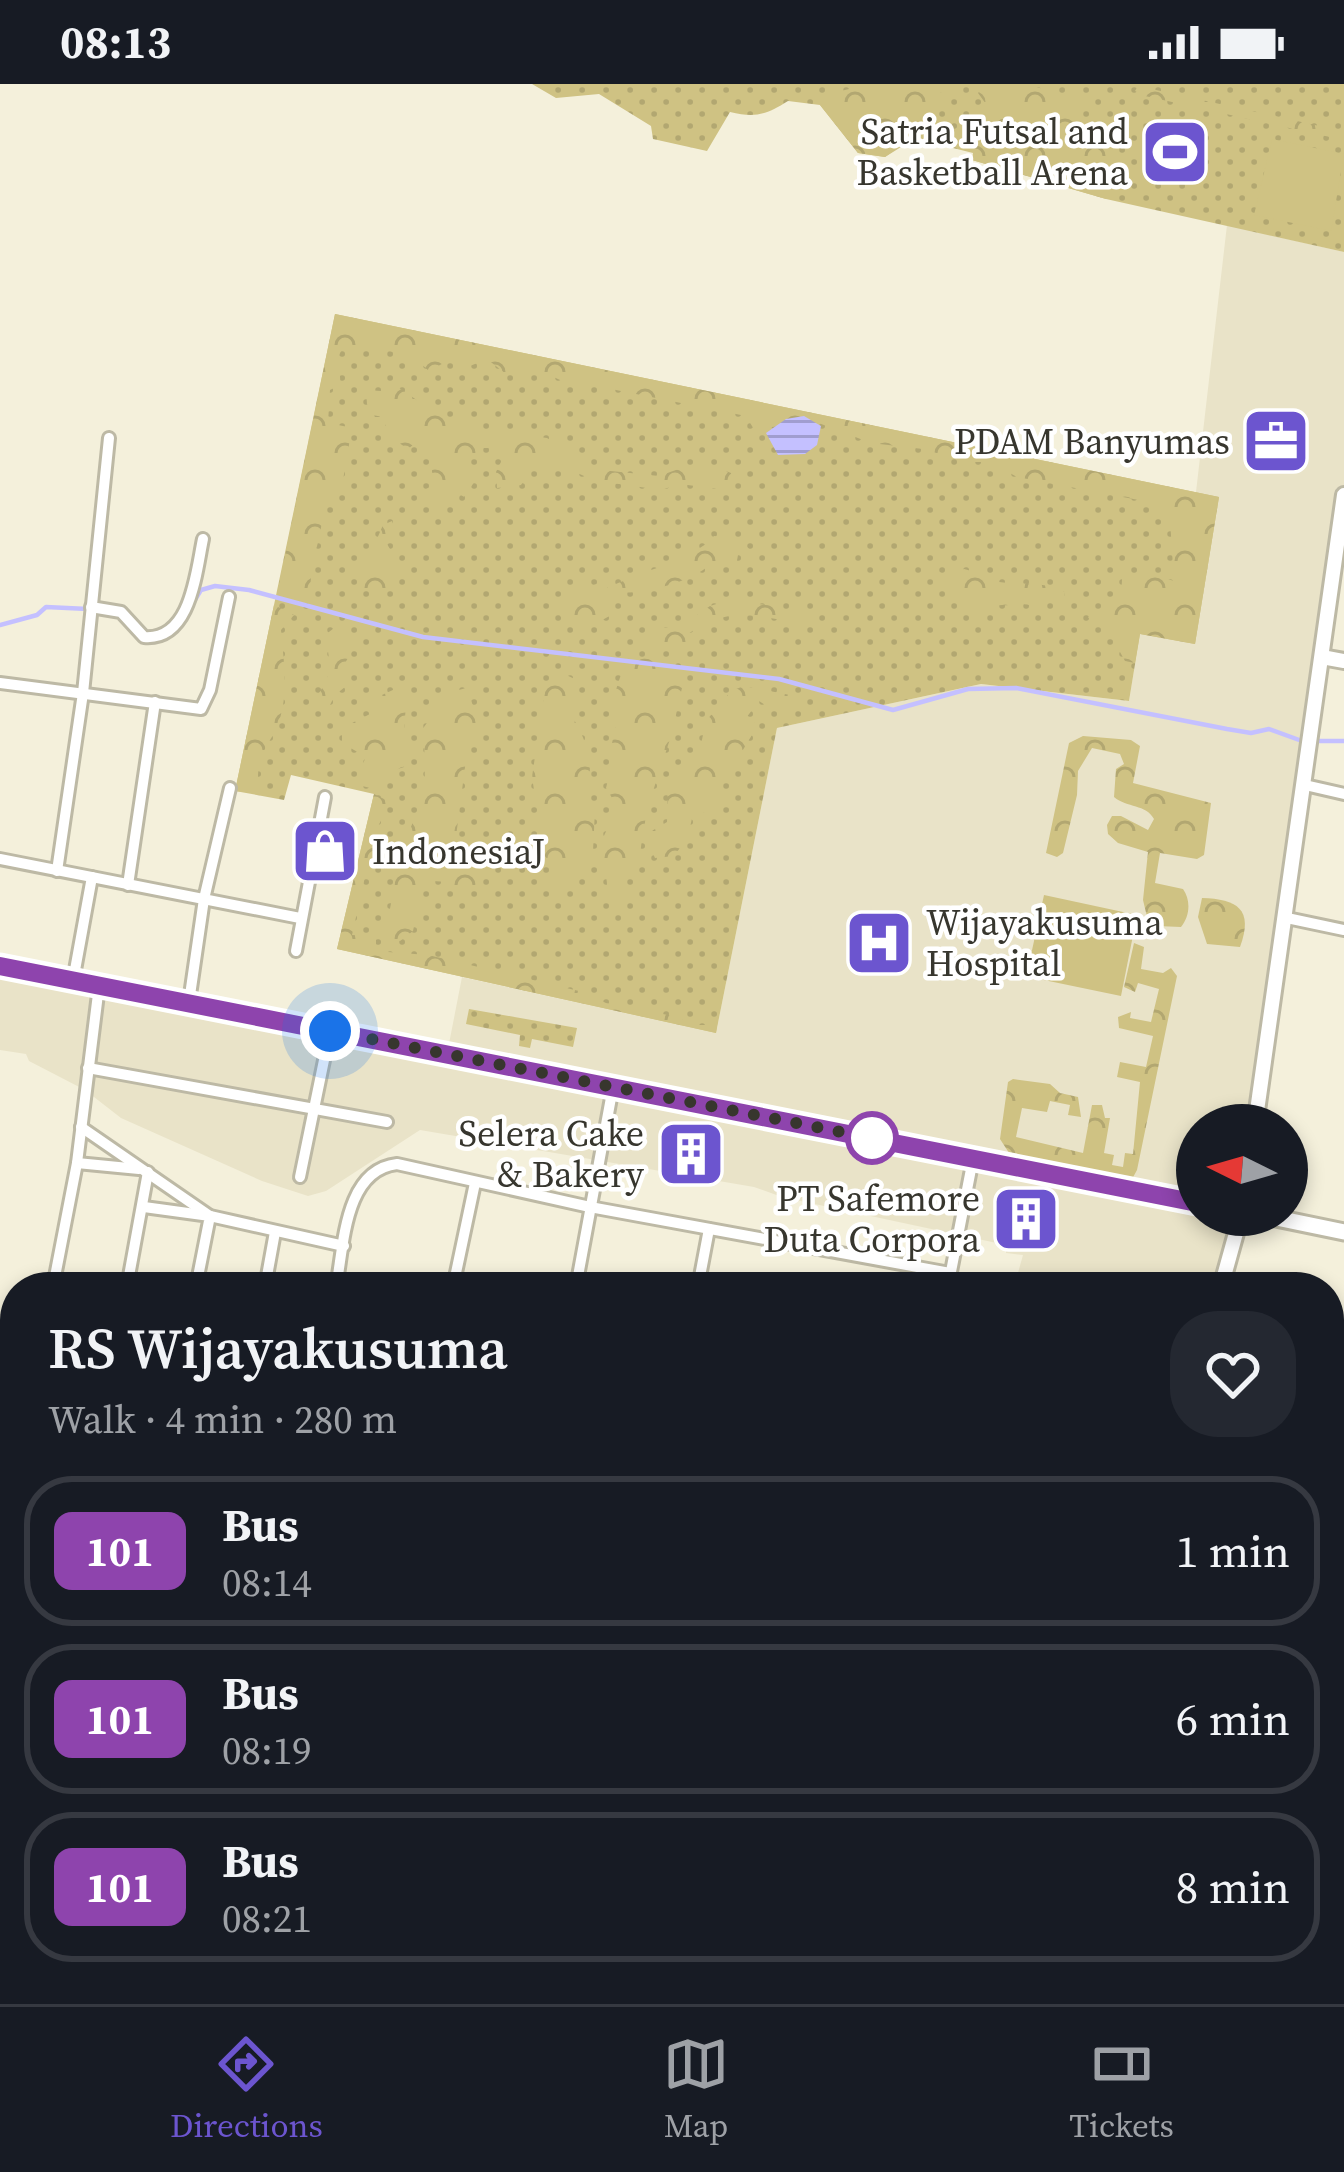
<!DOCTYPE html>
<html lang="en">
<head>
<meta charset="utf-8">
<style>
  :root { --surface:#171b24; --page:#242831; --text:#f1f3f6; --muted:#9ea1a6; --line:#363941; --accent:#6c55cf }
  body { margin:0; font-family:"Source Serif 4",serif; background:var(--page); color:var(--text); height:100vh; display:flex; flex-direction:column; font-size:45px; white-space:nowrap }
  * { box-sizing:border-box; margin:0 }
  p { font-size:39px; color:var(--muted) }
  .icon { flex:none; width:66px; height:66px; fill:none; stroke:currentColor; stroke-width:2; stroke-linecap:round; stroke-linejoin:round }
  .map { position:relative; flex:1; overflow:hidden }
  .drawer { position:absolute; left:0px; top:1188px; width:1344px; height:732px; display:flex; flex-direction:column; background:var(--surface); border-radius:48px 48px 0 0; box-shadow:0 6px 18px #0003 }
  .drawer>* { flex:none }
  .badge { padding:0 24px; border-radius:18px; font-size:42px; line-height:78px }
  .needle { width:78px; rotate:275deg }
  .buttons { position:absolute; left:1176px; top:1020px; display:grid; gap:24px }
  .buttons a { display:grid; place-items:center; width:132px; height:132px; border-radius:50%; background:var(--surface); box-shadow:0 6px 18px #0003; font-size:60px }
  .you { position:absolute; width:60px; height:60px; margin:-30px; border:9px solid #fff; border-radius:50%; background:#1a73e8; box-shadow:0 0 0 18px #1a73e833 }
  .map>.badge { position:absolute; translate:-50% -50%; box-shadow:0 0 0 6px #fff }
  .round { display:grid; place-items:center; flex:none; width:126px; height:126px; border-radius:48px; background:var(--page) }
  .head { display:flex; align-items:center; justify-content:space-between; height:204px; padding:0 48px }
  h1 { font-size:57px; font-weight:600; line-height:90px }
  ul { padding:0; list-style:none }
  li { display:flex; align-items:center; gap:36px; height:150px; margin:0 24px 18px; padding:0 24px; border:6px solid var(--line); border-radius:48px }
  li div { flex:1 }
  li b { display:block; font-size:45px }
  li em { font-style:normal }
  li .badge { min-width:132px; font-weight:700; text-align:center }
  .status { display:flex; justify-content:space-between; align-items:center; height:84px; padding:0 60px; background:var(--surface); direction:ltr }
  .status svg { height:33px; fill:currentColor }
  .dock { display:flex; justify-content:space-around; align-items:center; height:168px; border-top:3px solid var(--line); background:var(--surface); font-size:33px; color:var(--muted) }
  .dock a { display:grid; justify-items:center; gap:6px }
  .dock .on { color:var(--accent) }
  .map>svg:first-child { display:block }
</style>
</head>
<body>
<div class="status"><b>08:13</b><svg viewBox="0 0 49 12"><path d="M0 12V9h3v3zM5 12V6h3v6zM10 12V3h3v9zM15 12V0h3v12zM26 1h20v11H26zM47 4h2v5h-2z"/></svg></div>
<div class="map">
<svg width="1344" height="1920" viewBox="0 0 1344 1920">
  <defs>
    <pattern id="green-dots" width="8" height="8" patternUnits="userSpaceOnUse" patternTransform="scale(3)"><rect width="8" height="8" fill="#cfc283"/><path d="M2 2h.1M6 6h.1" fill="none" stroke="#b2a771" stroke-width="1.8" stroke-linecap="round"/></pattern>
    <pattern id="forest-crowns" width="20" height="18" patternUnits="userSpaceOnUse" patternTransform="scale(3)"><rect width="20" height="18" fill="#cfc283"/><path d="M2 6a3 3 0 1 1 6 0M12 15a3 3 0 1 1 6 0" fill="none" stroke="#b2a771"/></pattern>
    <pattern id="water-rules" width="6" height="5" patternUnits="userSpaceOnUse" patternTransform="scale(3)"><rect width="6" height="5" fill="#c4c0ff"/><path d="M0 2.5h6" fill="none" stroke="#a09dcf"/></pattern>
  </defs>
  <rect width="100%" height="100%" fill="#f4f0db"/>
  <!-- built -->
  <g fill="#e9e3c8">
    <polygon points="1227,141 1344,168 1344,401 1254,1041 1197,1041 1197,1131 1241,1131 1221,1203 1014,1203 1023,1171 1006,1169 1006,1161 782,1113 754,1103 420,1046 326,1107 308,1112 262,1097 121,1034 85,1006 29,977 26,970 0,966 0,882 447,970 462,893 716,949 777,644 981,600 1129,617 1140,550 1195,559 1196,408"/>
    <polygon points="665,1905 1068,1905 1065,1920 715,1920"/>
  </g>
  <!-- green -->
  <g fill="url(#green-dots)">
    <path d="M 532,0 L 1344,0 L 1344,168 L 1106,115 L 972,76 L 973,69 L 925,57 L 913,61 L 899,56 L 899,63 L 885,73 L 858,69 L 820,21 L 788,17 C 766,31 755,34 730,28 L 707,67 L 653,55 L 651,42 L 599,10 L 556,14 Z"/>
    <polygon points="335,230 1219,413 1195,560 1140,550 1129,617 981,600 777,644 716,949 337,865 374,710 291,691 284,716 235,707"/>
    <polygon points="469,925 577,944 573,963 532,955 530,964 519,962 520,951 466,940"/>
  </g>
  <!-- forest -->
  <g fill="url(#forest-crowns)">
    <polygon points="870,0 951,0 952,11 937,8 924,57 913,61 917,47 903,42 898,56 901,63 885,73 858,69 820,21 824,11"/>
    <polygon points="985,0 1025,0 1081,15 1081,29 1075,34 1077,48 1118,62 1106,115 972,76 986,20 978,9"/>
    <polygon points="1138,2 1333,45 1339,47 1339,55 1145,12 1135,7"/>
    <path d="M 335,230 L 1219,413 L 1195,560 L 1140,550 L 1135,579 L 1125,577 L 1110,550 L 1117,541 L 1093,540 L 1088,533 C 1108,524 1122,519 1122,495 L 1146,488 L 1174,497 L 1170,436 L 1157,434 L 1144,417 L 1017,393 L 990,378 L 967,378 L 923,365 L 871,359 L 816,338 L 772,343 L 766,349 L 755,347 L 746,332 L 581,299 L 573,302 L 532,283 L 527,289 L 506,290 L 487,275 L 470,282 L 449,276 L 429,287 C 405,262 377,268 347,261 C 331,274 342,284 340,301 L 330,306 L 328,339 L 348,343 L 350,355 L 342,402 L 321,415 C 324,438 320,452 314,473 C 309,491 314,500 304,520 L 276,515 Z"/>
    <path d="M 389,297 L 437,330 L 488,346 L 547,354 L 601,386 L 659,392 L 690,381 L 713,382 L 731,389 L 733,399 L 718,405 L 680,400 L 661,406 L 612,399 L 603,402 C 578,388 560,378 530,386 L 521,401 L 497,404 L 496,388 L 505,370 L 493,364 L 479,364 L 464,385 L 473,388 L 475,397 L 464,413 L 458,409 L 445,424 L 428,417 L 426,405 L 437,400 L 432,388 L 433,361 L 419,356 L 408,365 L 383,348 L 388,333 L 375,333 L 367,320 L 366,306 L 381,307 Z"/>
    <polygon points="392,437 396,448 387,460 393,470 389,481 398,487 399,498 390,506 361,506 362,471 373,464 383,441"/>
    <path d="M 714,452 L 740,456 L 750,466 L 738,471 L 736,482 L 713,478 C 696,496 645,511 622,508 L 612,517 L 613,530 C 591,543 582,547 560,532 C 567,512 578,504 598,500 L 605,505 C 631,492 702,471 714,452 Z"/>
    <path d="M 964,485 C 975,487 983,495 993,497 C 1017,502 1042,496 1065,508 L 1064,519 L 1049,519 L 1041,512 L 1033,522 C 1018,517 1004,525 990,519 L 984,529 L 961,526 L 947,500 L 933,493 L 937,488 L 951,491 Z"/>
    <path d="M 729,516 L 774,522 L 826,539 L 823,545 C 767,536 735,515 685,552 L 694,565 L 642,562 L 643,555 L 652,554 L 663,544 L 683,541 L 710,522 Z"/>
    <path d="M 274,521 L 294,531 L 281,546 C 283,571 288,601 282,626 C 275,663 253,662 259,709 L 235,707 Z"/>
    <path d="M 338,541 L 348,546 L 357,559 L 345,579 L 345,603 L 335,611 L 327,627 L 315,624 L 313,617 C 333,593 331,581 325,551 Z"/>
    <path d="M 630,572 L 667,578 L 684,597 C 678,616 676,636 670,655 C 657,697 641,734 640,779 L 622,792 L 622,814 L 607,812 C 609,785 601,790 598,771 C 597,762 614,734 617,722 L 606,704 C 612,684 608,664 616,646 C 608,622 618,594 630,572 Z"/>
    <path d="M 562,589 L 579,597 L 571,631 C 585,652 596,681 586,705 L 595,725 L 593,767 L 587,770 L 590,788 L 569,791 L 566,803 L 548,800 L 550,778 L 538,764 L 539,738 L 532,693 L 546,598 Z"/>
    <polygon points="744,602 795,612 799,622 793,630 773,626 759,617 746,634 758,641 735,679 722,686 721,721 692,734 688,753 674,772 655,774 649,761 650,748 667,738 668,699 697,679 706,637 731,607"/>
    <polygon points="466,604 480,639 468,660 454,768 477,783 477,800 462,806 447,798 433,797 421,808 413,847 400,857 385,851 400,772 425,706 424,643 448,609"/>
    <path d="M 395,605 L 408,616 C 401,640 408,658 404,683 L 388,688 L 383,707 L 362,702 L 355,696 L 366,673 L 342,659 L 342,644 L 370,630 L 371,616 Z"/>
    <path d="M 1083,652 L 1131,656 L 1140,662 L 1133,699 L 1211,719 L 1204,771 L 1197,775 L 1160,769 L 1155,799 L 1183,805 C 1191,816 1190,832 1181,843 L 1157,842 L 1148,837 L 1143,816 L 1148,768 L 1118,759 L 1108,750 L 1107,741 L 1112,732 L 1121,732 L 1148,746 L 1154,735 C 1146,720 1127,724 1114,713 L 1116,685 L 1124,680 L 1120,670 L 1092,664 L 1078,687 L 1077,711 L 1063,769 L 1057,773 L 1046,769 L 1069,659 Z"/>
    <path d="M 374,710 L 388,717 C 385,735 374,744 371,762 L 379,765 L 376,784 L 367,784 L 352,851 L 376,852 L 376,862 L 388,868 L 428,871 L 583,908 L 606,919 L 673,932 L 695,941 L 711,941 L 718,935 L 716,949 L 337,865 Z"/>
    <path d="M 1202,814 C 1237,815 1254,825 1240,863 L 1207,860 L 1198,833 Z"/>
    <polygon points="1134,859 1144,863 1141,885 1163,889 1171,884 1177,892 1137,1086 1131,1097 1126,1098 1020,1078 1011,1072 1000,1055 1008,998 1013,995 1050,1000 1060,1009 1078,1013 1081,1033 1068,1031 1070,1021 1050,1017 1047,1028 1022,1024 1016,1053 1083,1069 1092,1021 1102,1021 1105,1034 1110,1034 1104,1069 1114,1071 1112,1081 1123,1083 1125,1069 1133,1070 1140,998 1117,993 1120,978 1146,983 1153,952 1119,944 1118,933 1131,928 1130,934 1151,938 1159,905 1138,899 1135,908 1124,903"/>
  </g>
  <!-- pitch -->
  <g fill="#cfc283">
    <polygon points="1272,55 1344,70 1331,147 1254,131"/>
    <polygon points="1044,811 1137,831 1121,912 1039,895 1029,880"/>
  </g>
  <!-- water -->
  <polygon fill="url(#water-rules)" points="804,332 821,342 817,361 805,370 778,371 766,349 786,335"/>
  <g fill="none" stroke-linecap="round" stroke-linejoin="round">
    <!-- stream -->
    <g stroke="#c4c0ff" stroke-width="4.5">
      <polyline points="193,519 201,506 215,502 249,506 423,553 779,595 893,626 968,605 1016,604 1227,645 1251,649 1269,645 1302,657 1344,657"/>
      <polyline points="0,541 37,531 46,523 88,525"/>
    </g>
    <defs>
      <g id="minor">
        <path d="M 91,523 L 121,528 L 144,553 C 191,557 196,488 203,455"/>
        <polyline points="0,599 201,625 210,606 229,513"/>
        <polyline points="1305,701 1344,710"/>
        <polyline points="0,775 300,834"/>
        <polyline points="57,787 83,609 109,354"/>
        <polyline points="128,801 155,618"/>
        <polyline points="1287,834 1344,846"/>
        <polyline points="296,867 325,713"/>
        <polyline points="73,897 92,793"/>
        <polyline points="189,918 204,815 230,704"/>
        <polyline points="88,984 387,1038"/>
        <polyline points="81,1043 210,1132 344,1162"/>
        <polyline points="77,1079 139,1085"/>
        <polyline points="300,1093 330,947"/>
        <polyline points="144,1123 210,1132 196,1203"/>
        <polyline points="53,1203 77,1079 99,902"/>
        <polyline points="127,1203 148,1088"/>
        <polyline points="265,1203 275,1148"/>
        <path d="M 336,1203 C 344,1162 344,1086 397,1080 L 590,1123 L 950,1189"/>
        <polyline points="453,1203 475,1099"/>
        <polyline points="576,1203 613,1003"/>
        <polyline points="698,1203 709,1145"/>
        <polyline points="948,1203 973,1075"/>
        <polyline points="1329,1287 1344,1290"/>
        <polyline points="0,1464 15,1411"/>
        <polyline points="0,1474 15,1477"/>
        <polyline points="0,1631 15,1620"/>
        <polyline points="0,1637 15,1641"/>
        <polyline points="1329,1681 1344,1631"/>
        <polyline points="0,1726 15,1731"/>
        <polyline points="0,1810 15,1815"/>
        <polyline points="1329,1856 1344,1860"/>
        <polyline points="0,1863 15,1868"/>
        <polyline points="139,1905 191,1920"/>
        <polyline points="13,1920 18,1905"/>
        <polyline points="125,1920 129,1905"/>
        <polyline points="244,1920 249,1905"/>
        <polyline points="365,1920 370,1905"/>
        <polyline points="538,1920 543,1905"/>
        <polyline points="1253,1920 1258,1905"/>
      </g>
      <g id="tertiary">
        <polyline points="1322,573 1344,577"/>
        <polyline points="1255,1041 1344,411"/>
        <polyline points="1221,1203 1241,1131"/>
        <polyline points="1329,1417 1344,1421"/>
        <polyline points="1064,1920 1067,1905"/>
      </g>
      <g id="secondary">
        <polyline points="0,882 1197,1119"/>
        <polyline points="1262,1131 1344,1148"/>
      </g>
    </defs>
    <!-- minor casing -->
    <use href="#minor" stroke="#bdb9a5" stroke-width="16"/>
    <!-- tertiary casing -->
    <use href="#tertiary" stroke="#bdb9a5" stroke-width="20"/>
    <!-- secondary casing -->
    <use href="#secondary" stroke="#bdb9a5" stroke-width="21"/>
    <!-- minor -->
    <use href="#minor" stroke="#fff" stroke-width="10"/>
    <!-- tertiary -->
    <use href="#tertiary" stroke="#fff" stroke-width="14"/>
    <!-- secondary -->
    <use href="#secondary" stroke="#fff" stroke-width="15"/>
  </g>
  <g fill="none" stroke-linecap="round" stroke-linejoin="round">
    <defs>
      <polyline id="line" points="0,882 1197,1119"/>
    </defs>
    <!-- line casing -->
    <use href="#line" stroke="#fff" stroke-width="27"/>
    <!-- line -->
    <use href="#line" stroke="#8e44ad" stroke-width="18"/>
    <!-- walk -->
    <polyline stroke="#37362e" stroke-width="12" stroke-dasharray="0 21.6" points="330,947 872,1054"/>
  </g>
  <!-- icons -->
  <defs>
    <symbol id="stadium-square" viewBox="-11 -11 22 22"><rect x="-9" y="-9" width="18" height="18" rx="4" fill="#6c55cf" stroke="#fff"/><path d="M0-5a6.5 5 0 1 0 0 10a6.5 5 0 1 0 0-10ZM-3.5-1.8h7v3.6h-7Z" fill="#fff"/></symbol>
    <symbol id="office-square" viewBox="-11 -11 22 22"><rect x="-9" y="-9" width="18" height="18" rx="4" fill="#6c55cf" stroke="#fff"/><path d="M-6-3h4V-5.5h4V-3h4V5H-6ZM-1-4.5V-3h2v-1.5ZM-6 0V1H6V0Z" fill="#fff"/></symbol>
    <symbol id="shop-square" viewBox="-11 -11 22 22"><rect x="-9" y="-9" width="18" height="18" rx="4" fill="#6c55cf" stroke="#fff"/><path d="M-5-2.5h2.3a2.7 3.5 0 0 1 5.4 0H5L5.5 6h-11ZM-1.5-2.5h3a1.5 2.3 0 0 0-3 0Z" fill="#fff"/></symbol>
    <symbol id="hospital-square" viewBox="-11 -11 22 22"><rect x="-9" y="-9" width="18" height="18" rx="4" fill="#6c55cf" stroke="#fff"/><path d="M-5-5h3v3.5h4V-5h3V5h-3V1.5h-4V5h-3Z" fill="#fff"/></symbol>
    <symbol id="building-square" viewBox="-11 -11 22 22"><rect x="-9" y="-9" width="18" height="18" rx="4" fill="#6c55cf" stroke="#fff"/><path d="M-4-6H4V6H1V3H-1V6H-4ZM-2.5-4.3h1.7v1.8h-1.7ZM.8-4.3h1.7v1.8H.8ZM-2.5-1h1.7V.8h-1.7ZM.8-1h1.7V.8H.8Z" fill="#fff"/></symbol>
  </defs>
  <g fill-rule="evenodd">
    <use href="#stadium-square" x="1137" y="30" width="76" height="76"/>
    <use href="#office-square" x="1238" y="319" width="76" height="76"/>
    <use href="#shop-square" x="287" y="729" width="76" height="76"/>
    <use href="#hospital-square" x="841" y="821" width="76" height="76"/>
    <use href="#building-square" x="653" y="1032" width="76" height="76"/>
    <use href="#building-square" x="988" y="1097" width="76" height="76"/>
  </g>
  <!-- markers -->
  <circle fill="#fff" stroke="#8e44ad" stroke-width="6" cx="872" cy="1054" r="24"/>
  <g text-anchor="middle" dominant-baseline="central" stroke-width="9" stroke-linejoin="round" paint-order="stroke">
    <!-- poi labels -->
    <g font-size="36" fill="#37362e" stroke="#fff" text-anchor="end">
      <text x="1128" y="47">Satria Futsal and<tspan x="1128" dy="41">Basketball Arena</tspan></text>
      <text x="1230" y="357">PDAM Banyumas</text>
      <text x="372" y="767" text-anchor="start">IndonesiaJ</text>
      <text x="926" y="838" text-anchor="start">Wijayakusuma<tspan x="926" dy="41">Hospital</tspan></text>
      <text x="644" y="1049">Selera Cake<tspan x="644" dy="41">&amp; Bakery</tspan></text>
      <text x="980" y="1114">PT Safemore<tspan x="980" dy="41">Duta Corpora</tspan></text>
    </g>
  </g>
</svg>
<div class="buttons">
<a><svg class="needle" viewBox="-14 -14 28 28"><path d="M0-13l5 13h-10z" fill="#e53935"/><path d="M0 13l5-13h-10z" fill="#9ea1a6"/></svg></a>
</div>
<div class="you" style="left:330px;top:947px"></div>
<section class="drawer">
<div class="head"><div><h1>RS Wijayakusuma</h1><p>Walk · 4 min · 280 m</p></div><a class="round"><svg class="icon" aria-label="heart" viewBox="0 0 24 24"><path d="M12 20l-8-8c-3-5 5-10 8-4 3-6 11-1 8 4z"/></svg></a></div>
<ul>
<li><span class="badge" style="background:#8e44ad;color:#fff">101</span><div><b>Bus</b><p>08:14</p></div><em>1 min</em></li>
<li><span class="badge" style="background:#8e44ad;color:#fff">101</span><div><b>Bus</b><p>08:19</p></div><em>6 min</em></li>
<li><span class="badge" style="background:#8e44ad;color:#fff">101</span><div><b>Bus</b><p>08:21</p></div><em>8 min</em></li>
</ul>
</section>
</div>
<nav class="dock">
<a class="on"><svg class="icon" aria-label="directions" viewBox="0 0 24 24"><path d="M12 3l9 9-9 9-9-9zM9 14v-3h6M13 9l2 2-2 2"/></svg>Directions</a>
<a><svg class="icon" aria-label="map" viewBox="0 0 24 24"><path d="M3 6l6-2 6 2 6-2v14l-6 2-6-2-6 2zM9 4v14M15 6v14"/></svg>Map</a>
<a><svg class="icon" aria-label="tickets" viewBox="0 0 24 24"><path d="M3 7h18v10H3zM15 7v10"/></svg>Tickets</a>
</nav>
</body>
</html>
